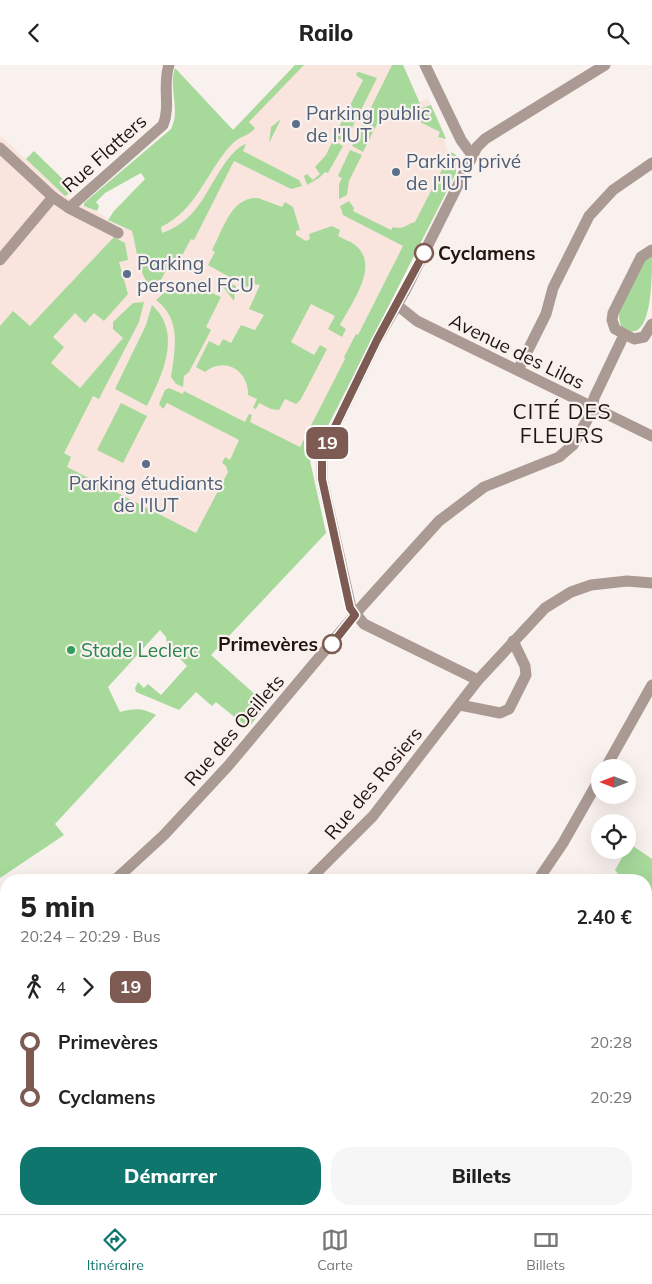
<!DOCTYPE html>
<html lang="fr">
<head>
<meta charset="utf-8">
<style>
  :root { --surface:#fff; --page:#f6f6f6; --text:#222; --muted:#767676; --line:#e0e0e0; --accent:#0f766e }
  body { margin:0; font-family:Mulish,sans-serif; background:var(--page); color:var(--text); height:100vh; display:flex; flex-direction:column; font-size:19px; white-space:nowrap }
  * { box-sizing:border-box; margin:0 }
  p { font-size:16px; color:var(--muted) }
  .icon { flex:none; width:28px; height:28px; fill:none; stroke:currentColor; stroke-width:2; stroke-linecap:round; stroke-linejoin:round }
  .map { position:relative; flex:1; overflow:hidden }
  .panel { position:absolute; left:0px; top:809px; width:652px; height:341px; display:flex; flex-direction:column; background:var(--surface); border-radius:20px 20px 0 0; box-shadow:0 5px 20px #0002 }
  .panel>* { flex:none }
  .badge { padding:0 10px; border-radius:8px; font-size:18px; line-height:32px }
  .needle { width:32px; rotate:270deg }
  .buttons { position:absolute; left:591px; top:694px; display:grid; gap:10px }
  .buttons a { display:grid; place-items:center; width:45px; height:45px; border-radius:50%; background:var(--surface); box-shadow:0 5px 20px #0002; font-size:25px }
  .map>.badge { position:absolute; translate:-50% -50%; box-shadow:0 0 0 2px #fff }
  .legs { display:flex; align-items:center; gap:8px; height:55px; padding:0 20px; font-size:16px }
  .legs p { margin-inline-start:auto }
  .head { display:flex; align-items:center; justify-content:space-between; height:85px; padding:0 20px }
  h1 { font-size:28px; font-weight:800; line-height:38px }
  .action { display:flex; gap:10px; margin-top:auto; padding:10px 20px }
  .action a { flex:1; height:58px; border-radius:20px; background:var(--accent); color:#fff; font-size:20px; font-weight:800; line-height:58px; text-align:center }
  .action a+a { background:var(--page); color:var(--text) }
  ul { padding:0 20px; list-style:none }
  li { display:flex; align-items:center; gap:18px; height:55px; font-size:19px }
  li i { display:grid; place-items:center; width:8px; height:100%; margin:0 6px; background:currentColor }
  li i::after { content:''; width:12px; height:12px; margin:-6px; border:4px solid; border-radius:50%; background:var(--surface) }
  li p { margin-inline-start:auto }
  li:first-child i { background:linear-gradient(#0000 50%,currentColor 0) }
  li:last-child i { background:linear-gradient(currentColor 50%,#0000 0) }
  header { display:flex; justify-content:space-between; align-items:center; height:65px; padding:0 20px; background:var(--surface); font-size:22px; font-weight:800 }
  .tab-bar { display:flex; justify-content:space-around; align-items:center; height:70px; border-top:1px solid var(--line); background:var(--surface); font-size:14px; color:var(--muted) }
  .tab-bar a { display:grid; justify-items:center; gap:2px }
  .tab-bar .active { color:var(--accent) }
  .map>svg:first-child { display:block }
</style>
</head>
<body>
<header><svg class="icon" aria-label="back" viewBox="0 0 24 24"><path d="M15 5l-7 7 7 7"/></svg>Railo<svg class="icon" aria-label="search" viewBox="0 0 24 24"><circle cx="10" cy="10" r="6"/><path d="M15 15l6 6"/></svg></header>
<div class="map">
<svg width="652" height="1149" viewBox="0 0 652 1149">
  <rect width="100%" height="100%" fill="#f9f1ee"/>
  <!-- built -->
  <g fill="#f9e5de">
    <polygon points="295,0 403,0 419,37 428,33 445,70 446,84 456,90 456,108 310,396 326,468 208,593 0,443 0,70 65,131 103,150 108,155 123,163 233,65"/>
    <polygon points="652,918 652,956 646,966 646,928"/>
    <polygon points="529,1144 549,1144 546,1149 526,1149"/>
  </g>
  <!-- green -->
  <g fill="#a7d99b">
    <path d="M 295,0 L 304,0 L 249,57 L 255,63 C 249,71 240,71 233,78 C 206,106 198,144 161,162 L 162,168 C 174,164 186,156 194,146 C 209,130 226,85 246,79 L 243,86 L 299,115 L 302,121 L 291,124 L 234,96 L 194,175 L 191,174 L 179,196 L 172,193 L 156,225 C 138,216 137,183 132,166 L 108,155 L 114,146 L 145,114 L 141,108 L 105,128 L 96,137 L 99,141 L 97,146 L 84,141 L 84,138 L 171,64 C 181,45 168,23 175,3 L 233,65 Z"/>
    <polygon points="392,0 403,0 422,43 431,40 446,74 438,72 440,67 402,48 400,51 389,51 381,58 378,57 363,87 352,81"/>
    <polygon points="359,7 377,13 345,77 334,72 363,15 357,11 356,8"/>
    <polygon points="281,54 269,78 271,62"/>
    <polygon points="333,75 343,81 328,108 325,107 319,113 307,120 304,111 307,109 313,115 320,109 315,102 326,90"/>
    <polygon points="350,85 362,90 349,116 347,130 339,134 339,119 342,113 338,111"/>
    <polygon points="34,86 75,126 65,131 26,94"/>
    <path d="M 451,87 L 456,90 L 456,108 L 310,396 L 326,468 L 211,590 L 267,640 L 248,663 L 216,637 L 212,641 L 196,627 L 179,645 L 136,627 L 135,623 L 138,617 L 144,623 L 148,619 L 161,630 L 187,601 L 167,580 L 166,572 L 160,565 L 108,622 L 120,647 C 135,643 142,643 156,650 L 55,759 L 64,770 L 0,813 L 0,261 L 13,246 L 30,261 L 114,172 L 125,178 L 128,195 L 119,197 L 128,229 L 104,256 L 94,248 L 85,258 L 75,248 L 53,272 L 64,282 L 51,298 L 80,323 L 123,273 L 113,264 L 113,257 L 133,238 L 144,237 L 139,257 L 102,328 L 99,334 L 93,331 L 64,388 L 71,392 L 67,402 L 196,468 L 228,407 L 226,401 L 222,398 L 225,392 L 230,395 L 239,375 L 167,338 L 163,344 L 159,339 L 165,325 L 169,323 L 183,329 L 184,326 L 245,357 L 249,349 L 252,350 L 250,357 L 300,382 L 345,294 L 344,292 L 356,269 L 358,270 L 403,181 L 343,150 L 340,141 L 349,136 L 354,143 L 353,146 L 391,165 L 393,162 C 404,165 407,159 415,157 Z"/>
    <path d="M 258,133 L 282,142 L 285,137 L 293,142 L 300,165 L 296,166 L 296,170 L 306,176 L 310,174 L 309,169 L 332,161 L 340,165 L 338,171 C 343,174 350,176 355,180 C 381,200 351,239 340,260 L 346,264 L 342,272 L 328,264 L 335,251 L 311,239 L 291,277 L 314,290 L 320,280 L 327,284 L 301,334 L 296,339 L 285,334 L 279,345 L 271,344 L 259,338 L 256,344 L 253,343 L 257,334 L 248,330 C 249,306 225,291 205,307 L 196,302 L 209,276 L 219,281 L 223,274 L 231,278 L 241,260 L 255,265 L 264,250 L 249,244 L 260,220 L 253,219 L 247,222 L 208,200 L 215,187 L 212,185 C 223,165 231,131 258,133 Z"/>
    <path d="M 652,191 C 652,214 652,285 621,262 L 618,247 L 644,195 Z"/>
    <path d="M 201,214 L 214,229 L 221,232 L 206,262 L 211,265 L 189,307 L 184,311 L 183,322 L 176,319 L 171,312 C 175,285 182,254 156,235 L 164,228 L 170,217 L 193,229 Z"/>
    <polygon points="222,214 236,221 234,236 220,218"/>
    <path d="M 152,240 C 183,268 162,311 147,341 L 115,324 L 146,260 Z"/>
    <polygon points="121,338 147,351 123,398 97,385"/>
    <polygon points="630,779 652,794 652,918 646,928 646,815 623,815 615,805"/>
    <polygon points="652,956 652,1119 646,1131 646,966"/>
    <polygon points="167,1144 529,1144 526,1149 169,1149"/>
    <polygon points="549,1144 640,1144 638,1149 546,1149"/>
  </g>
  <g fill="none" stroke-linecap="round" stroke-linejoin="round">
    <!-- street -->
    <g stroke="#ab9a94" stroke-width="11">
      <polyline points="425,0 461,75 472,90"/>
      <polyline points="0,83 53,132 69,143 118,168"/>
      <path d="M 69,143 L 163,60 C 171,42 162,19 169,0"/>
      <polyline points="652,185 641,192 613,248 612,255 615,264 634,274 644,272 652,259"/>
      <polyline points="0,195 53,132"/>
      <polyline points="397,240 417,256 652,371"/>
      <polyline points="518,305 546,249 553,223 589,151 613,125 652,98"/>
      <polyline points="478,615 364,559 351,543 322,414 322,393 327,378 377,275 405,226 477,82 485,74 605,0"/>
      <polyline points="460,640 500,648 509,644 526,610 525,601 513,576"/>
      <polyline points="606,702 652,620"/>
      <polyline points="115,815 164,770 228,701 363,540 439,456 484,422 559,392 573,380 591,348 594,333 624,270"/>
      <polyline points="309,815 373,751 478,615 545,543 571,527 591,520 627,516 652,518"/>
      <polyline points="538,815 563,778 600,713"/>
      <polyline points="0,878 6,877"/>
      <polyline points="0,1063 6,1058"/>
    </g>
    <!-- rail -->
    <g stroke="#40322e" stroke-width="4" stroke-dasharray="6 6" stroke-linecap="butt">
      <polyline points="646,936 652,926"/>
      <polyline points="646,953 652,942"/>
      <polyline points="531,1149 533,1144"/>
      <polyline points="539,1149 542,1144"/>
    </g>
  </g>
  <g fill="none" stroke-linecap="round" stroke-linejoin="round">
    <defs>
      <polyline id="line-1" points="332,579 355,550 350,543 322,414 322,394 327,378 377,275 424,188"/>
    </defs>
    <!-- line-1 casing -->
    <use href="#line-1" stroke="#fff" stroke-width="11"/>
    <!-- line-1 -->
    <use href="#line-1" stroke="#7d5a52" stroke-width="8"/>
  </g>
  <!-- markers -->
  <g fill="#5c6f8a" stroke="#f9f1ee" stroke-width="2">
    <circle cx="296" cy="59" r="5"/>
    <circle cx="396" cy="107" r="5"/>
    <circle cx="127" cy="209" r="5"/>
    <circle cx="146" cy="399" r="5"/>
  </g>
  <g fill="#fff" stroke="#7d5a52" stroke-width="2.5">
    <circle cx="424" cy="188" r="9"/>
    <circle cx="332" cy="579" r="9"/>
  </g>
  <circle fill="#2e9e5b" stroke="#f9f1ee" stroke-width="2" cx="71" cy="585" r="5"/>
  <g text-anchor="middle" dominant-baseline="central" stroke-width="4.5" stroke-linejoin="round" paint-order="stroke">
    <!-- service labels -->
    <g font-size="19" fill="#4e5e75" stroke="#f9f1ee" text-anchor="start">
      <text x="306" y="48">Parking public<tspan x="306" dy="22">de l'IUT</tspan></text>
      <text x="406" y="96">Parking privé<tspan x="406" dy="22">de l'IUT</tspan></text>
      <text x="137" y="198">Parking<tspan x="137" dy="22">personel FCU</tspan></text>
      <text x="146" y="418" text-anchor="middle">Parking étudiants<tspan x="146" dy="22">de l'IUT</tspan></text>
    </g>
    <!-- street labels -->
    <g font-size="19" fill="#21130e" stroke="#f9f1ee">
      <text transform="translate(104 88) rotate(-42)">Rue Flatters</text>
      <text transform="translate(517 286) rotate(26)">Avenue des Lilas</text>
      <text transform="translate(234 665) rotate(-49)">Rue des Oeillets</text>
      <text transform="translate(373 718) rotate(-50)">Rue des Rosiers</text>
    </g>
    <!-- stop labels -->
    <g font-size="19" font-weight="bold" fill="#21130e" stroke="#f9f1ee" text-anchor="start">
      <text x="438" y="188">Cyclamens</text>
      <text x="318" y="579" text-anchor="end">Primevères</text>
    </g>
    <!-- leisure labels -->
    <g font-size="19" fill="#27864d" stroke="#f9f1ee" text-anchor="start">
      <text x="81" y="585">Stade Leclerc</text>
    </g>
    <!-- quarter labels -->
    <g font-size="21" letter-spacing="1" fill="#21130e" stroke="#f9f1ee">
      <text x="562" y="346">CITÉ DES<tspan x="562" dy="24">FLEURS</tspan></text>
    </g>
  </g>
</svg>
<div class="buttons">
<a><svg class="needle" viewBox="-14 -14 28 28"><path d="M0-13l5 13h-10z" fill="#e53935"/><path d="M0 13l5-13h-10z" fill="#767676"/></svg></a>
<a><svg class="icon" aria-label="locate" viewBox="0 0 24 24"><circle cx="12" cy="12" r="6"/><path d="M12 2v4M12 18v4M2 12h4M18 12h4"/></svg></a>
</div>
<b class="badge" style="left:327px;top:378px;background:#7d5a52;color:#fff">19</b>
<section class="panel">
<div class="head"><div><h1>5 min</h1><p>20:24 – 20:29 · Bus</p></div><b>2.40 €</b></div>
<div class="legs"><svg class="icon" aria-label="walk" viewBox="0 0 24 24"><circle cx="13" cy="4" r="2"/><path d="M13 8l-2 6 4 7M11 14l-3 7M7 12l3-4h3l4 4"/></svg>4<svg class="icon" aria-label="forward" viewBox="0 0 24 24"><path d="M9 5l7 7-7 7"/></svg><b class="badge" style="background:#7d5a52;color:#fff">19</b></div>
<ul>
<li><i style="color:#7d5a52"></i><b>Primevères</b><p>20:28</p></li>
<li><i style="color:#7d5a52"></i><b>Cyclamens</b><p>20:29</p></li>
</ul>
<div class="action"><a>Démarrer</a><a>Billets</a></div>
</section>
</div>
<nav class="tab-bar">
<a class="active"><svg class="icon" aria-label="directions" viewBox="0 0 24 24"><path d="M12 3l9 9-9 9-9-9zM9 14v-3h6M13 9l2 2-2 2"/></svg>Itinéraire</a>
<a><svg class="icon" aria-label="map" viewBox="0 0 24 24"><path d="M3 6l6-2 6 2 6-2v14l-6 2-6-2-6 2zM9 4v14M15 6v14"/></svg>Carte</a>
<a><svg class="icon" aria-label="tickets" viewBox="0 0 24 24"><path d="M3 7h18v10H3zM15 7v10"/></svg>Billets</a>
</nav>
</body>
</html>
